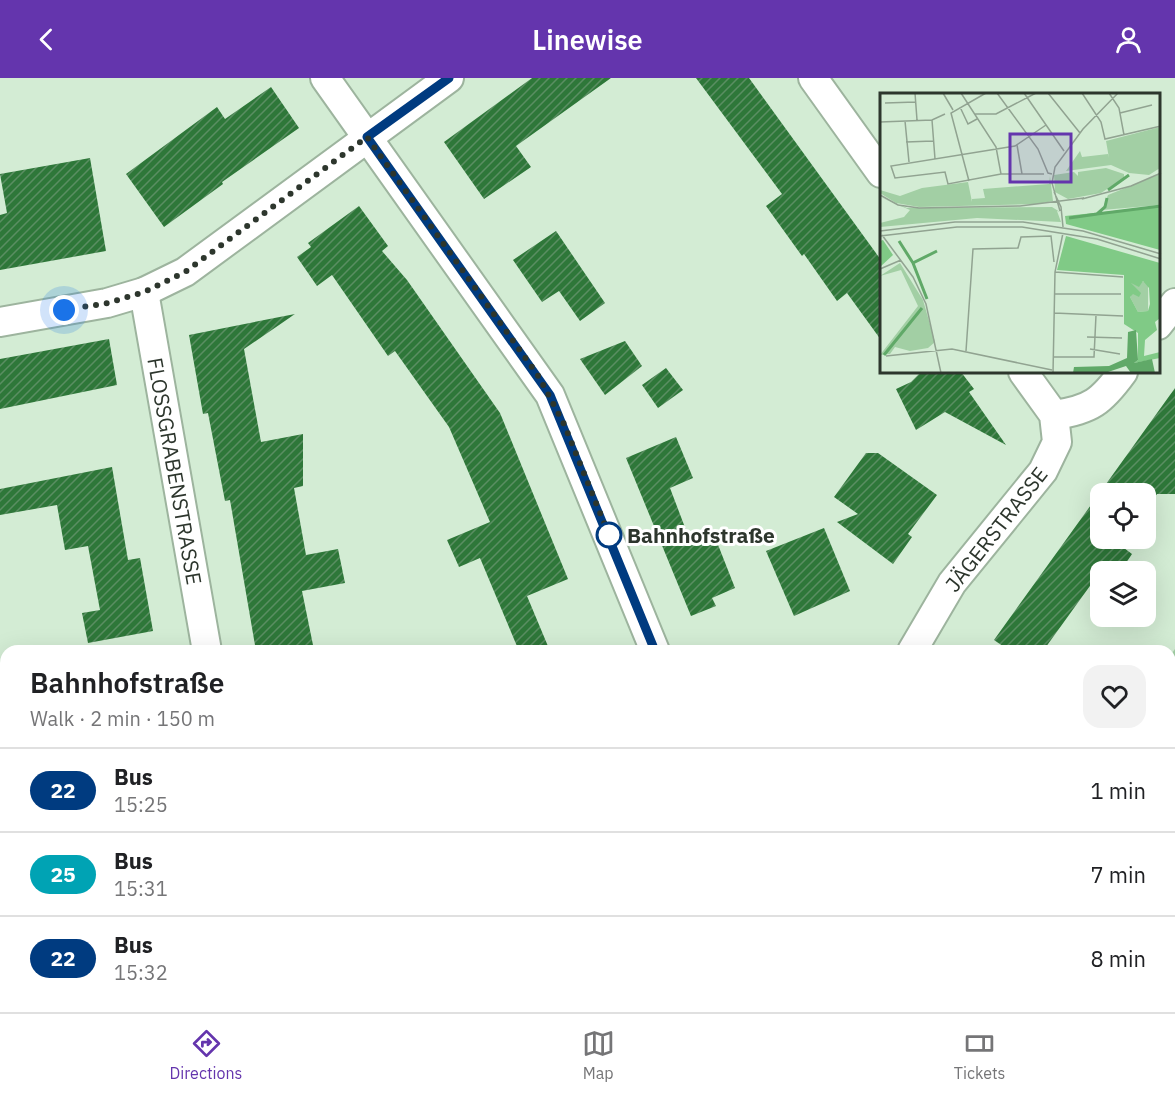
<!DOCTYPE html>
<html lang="en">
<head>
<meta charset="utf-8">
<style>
  :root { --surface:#fff; --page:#f2f2f2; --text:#202124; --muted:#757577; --line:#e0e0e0; --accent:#6435ad }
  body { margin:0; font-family:"IBM Plex Sans",sans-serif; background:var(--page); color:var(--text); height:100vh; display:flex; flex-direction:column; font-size:22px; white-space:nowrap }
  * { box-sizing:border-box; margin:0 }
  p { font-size:20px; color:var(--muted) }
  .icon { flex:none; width:33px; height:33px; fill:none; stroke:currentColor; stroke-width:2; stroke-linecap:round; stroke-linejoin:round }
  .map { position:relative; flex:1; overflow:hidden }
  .side { position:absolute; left:0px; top:567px; width:1176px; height:368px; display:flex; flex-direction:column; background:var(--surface); border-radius:18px 18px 0 0; box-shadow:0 6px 24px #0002 }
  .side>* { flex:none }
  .badge { padding:0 12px; border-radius:20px; font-size:21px; line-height:39px }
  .buttons { position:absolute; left:1090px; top:405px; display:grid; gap:12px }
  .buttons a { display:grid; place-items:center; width:66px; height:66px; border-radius:12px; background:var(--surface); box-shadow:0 6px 24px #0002; font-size:30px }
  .you { position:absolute; width:30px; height:30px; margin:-15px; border:4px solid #fff; border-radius:50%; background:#1a73e8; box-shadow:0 0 0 9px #1a73e833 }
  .map>.badge { position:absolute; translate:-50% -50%; box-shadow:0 0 0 3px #fff }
  .round { display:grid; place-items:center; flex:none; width:63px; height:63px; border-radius:18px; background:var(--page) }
  .head { display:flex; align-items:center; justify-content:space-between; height:102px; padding:0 30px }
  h1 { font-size:28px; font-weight:600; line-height:45px }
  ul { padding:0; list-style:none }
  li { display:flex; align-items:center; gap:18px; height:84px; padding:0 30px; border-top:2px solid var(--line) }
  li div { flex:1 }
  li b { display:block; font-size:22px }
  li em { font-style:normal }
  li .badge { min-width:66px; font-weight:700; text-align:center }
  header { display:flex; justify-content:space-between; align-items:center; height:78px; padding:0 30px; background:var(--accent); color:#fff; font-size:27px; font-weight:600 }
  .menu { display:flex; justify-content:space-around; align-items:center; height:84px; border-top:2px solid var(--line); background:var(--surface); font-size:16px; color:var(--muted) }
  .menu a { display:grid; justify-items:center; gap:3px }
  .menu .active { color:var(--accent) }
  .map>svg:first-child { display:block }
</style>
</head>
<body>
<header><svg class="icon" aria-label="back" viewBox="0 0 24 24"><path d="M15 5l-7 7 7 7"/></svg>Linewise<svg class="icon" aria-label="person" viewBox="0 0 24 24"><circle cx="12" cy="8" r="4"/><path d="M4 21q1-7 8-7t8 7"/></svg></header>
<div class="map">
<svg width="1175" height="934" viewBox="0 0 1175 934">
  <defs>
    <pattern id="building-hatch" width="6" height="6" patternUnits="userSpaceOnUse" patternTransform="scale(1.5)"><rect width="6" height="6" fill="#2e7739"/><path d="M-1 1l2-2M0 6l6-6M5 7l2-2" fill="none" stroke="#5a8e62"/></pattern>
  </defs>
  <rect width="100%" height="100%" fill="#d3ecd4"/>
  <!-- green -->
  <g fill="#a2cfa4">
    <polygon points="1175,571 1175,712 1170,713 1170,578"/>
    <polygon points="1170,740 1175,740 1175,934 837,934 837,929 1170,928"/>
  </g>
  <!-- building -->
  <g fill="url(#building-hatch)">
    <polygon points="532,0 611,0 516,68 531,89 484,121 444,64"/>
    <polygon points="696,0 749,0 881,182 881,262 847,215 837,223 804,176 802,178 766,128 782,116"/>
    <polygon points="271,9 299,50 222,104 223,106 164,149 126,96 217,29 225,41"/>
    <polygon points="90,80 106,173 0,192 0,137 7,135 0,96"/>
    <polygon points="359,128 388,168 382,173 407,202 500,335 568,501 527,518 550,573 519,573 480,480 459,489 447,462 490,444 449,349 395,273 388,278 332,197 317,208 297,179 311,169 308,165"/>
    <polygon points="556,153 605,225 580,243 559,213 542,224 513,182"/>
    <polygon points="295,236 244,271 261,364 303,356 303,408 294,410 306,477 338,471 345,505 302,513 313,567 285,573 256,573 230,422 225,423 208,335 203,336 189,257"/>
    <polygon points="109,261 117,307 0,331 0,281"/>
    <polygon points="625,263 642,288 605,317 580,281"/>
    <polygon points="666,290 683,312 658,330 642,307"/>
    <polygon points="921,294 961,294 974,311 969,314 1006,367 945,334 916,352 896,311 911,304"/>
    <polygon points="1175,310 1175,416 1157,416 1146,431 1146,416 1101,416 1101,460 1125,460 1120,467 1132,476 1120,494 1100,494 1043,573 1010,573 994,562"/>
    <polygon points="676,359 693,400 670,410 689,460 713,454 735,510 712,520 716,528 691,538 626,380"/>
    <polygon points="866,375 878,375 937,417 908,456 912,459 893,486 837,444 858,436 834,419"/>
    <polygon points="112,389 128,482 140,480 153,553 88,565 82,535 100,532 88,468 65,472 57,427 0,437 0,411"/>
    <polygon points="824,450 850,513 794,538 766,473"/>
  </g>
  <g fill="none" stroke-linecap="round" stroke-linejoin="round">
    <defs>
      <g id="street">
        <polyline points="325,0 550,317 655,573"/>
        <polyline points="813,0 881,95"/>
        <polyline points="144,214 207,573"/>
        <polyline points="0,244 107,225 144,214 185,194 449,0"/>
        <polyline points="1158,247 1175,225"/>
        <path d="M 1054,337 C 1091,332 1102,323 1123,294"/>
        <polyline points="912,573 952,505 1043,393 1057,364 1054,337 1023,294"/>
        <polyline points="0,780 6,780"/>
        <polyline points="818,928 819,934"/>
      </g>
    </defs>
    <!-- street casing -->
    <use href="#street" stroke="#9db49e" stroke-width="32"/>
    <!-- street -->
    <use href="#street" stroke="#fff" stroke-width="28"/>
  </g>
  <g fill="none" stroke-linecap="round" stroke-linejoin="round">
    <defs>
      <polyline id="line" points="449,0 367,59 550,317 655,573"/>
    </defs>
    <!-- line casing -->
    <use href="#line" stroke="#fff" stroke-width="14"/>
    <!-- line -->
    <use href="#line" stroke="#003b80" stroke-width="9"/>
    <!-- walk -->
    <polyline stroke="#2d362d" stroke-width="6" stroke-dasharray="0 10.8" points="64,232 108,225 144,214 185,194 367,59 539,299 564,346 611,462 609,457"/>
  </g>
  <!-- markers -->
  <circle fill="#fff" stroke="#003b80" stroke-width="3" cx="609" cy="457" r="12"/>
  <g text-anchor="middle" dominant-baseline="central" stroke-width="6" stroke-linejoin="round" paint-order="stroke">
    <!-- street labels -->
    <g font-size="21" fill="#2d362d" stroke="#fff">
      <text transform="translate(175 393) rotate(80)">FLOSSGRABENSTRASSE</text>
      <text transform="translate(996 451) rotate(-52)">JÄGERSTRASSE</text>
    </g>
    <!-- stop labels -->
    <g font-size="21" font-weight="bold" fill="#2d362d" stroke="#fff" text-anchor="start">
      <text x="627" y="457">Bahnhofstraße</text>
    </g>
  </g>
  <!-- overview -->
  <g transform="translate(880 15)">
    <rect width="280" height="280" fill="#d3ecd4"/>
    <path d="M 280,34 L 280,75 L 269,82 L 249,80 L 231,72 L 186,78 L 200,58 L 202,64 L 228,61 L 229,65 L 226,48 ZM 226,75 L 244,81 L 244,85 L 221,100 L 188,106 L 175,99 L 174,82 L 194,79 L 198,83 L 198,79 ZM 280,81 L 280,112 L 222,117 L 228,102 ZM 170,83 L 173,108 L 158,111 L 39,114 L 16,110 L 0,100 L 0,97 L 20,103 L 42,95 L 88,89 L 92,109 L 92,106 L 105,105 L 103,96 L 169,91 ZM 0,104 L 27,115 L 172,114 L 180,119 L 177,118 L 181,129 L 97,125 L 0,134 L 0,130 L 24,124 L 30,117 ZM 20,170 L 43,207 L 55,249 L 48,255 L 30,258 L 15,254 L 10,261 L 0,262 L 38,213 L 21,177 L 0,183 ZM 268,188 L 268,218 L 258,219 L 250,204 L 254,197 L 251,190 Z" fill="#a2cfa4"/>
    <path d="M 280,113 L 280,157 L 186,131 L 185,123 ZM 186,143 L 280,170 L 280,225 L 275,229 L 277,237 L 265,247 L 264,263 L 280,259 L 280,265 L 254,270 L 258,267 L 258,240 L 244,231 L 244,182 L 177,177 ZM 263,188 L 269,195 L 270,211 L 268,218 L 258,219 L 250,204 L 253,201 L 259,204 L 261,200 L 251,190 L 259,194 ZM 3,147 L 13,162 L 0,174 L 0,148 Z" fill="#80ca86" fill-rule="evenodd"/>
    <path d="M 256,237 L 258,267 L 254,270 L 272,266 L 275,280 L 251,280 L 246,273 L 225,280 L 193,280 L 194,274 L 229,273 L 247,265 L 248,239 Z" fill="#60a968"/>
    <path fill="none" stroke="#60a968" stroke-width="3" d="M 228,97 L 249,82M 217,121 L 281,113M 189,125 L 217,121 L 225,114 L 227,105M 19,148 L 33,170M 47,206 L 33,170 L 57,158M 4,262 L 42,215"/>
    <path fill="none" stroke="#91a391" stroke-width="1.5" d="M 35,0 L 37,27M 63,0 L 73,17M 81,0 L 116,54 L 121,81M 117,0 L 158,56 L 168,80 L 172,81M 144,0 L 184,58M 168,0 L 200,40M 202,0 L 221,29 L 225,46 L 281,33M 229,0 L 239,15 L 244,42M 5,10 L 36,9M 80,14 L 88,31 L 97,26M 240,20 L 272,12M 95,21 L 116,21 L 156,0M 52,27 L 55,66M 25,28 L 29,69M 0,29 L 52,27 L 65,21M 26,49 L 53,48M 137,52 L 142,81M 164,81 L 121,81 L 68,91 L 65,79 L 15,85 L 11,73 L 135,53 L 166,32M 89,88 L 71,20 L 106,0M 174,99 L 181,114 L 183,134M 0,102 L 18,112 L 39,115 L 140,113 L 204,105M 202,106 L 251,93 L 281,80M 180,118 L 172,90 L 175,74 L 203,36 L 238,0M 0,138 L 75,129 L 143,129 L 203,138 L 281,161M 2,142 L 33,184 L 46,211 L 61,280M 0,143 L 77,134 L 142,134 L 217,146 L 281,166M 0,176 L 21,167M 175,179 L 243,184M 174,201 L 241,201M 174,220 L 243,223M 207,244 L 242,245M 210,256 L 240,261M 86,258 L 93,156 L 138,155 L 141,144 L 171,143 L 174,169M 6,263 L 72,256 L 172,277M 173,264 L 214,264 L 216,222M 173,280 L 175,179 L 183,140"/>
    <path fill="#6435ad" fill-opacity="0.15" stroke="#6435ad" stroke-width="3" d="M 130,41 L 191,41 L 191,89 L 130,89 Z"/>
    <rect width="280" height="280" fill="none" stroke="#2d362d" stroke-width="3"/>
  </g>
</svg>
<div class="buttons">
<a><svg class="icon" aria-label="locate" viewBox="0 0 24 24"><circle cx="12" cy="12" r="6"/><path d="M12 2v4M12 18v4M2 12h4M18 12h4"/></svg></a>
<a><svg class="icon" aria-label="layers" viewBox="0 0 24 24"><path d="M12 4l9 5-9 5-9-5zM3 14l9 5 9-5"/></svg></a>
</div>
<div class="you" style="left:64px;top:232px"></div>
<section class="side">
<div class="head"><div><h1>Bahnhofstraße</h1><p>Walk · 2 min · 150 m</p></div><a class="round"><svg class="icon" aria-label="heart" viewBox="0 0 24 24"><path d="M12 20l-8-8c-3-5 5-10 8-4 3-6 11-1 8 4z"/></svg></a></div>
<ul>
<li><span class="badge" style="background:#003b80;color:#fff">22</span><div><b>Bus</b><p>15:25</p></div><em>1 min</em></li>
<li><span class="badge" style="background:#00a3b4;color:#fff">25</span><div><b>Bus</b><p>15:31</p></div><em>7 min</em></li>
<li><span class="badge" style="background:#003b80;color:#fff">22</span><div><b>Bus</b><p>15:32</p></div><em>8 min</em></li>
</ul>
</section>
</div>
<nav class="menu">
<a class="active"><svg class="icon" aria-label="directions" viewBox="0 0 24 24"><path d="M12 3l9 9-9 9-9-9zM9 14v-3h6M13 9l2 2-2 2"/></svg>Directions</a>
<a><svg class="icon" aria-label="map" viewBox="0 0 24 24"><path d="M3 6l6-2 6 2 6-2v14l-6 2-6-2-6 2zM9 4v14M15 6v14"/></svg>Map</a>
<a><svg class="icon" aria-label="tickets" viewBox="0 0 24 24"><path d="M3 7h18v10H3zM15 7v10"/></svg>Tickets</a>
</nav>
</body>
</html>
